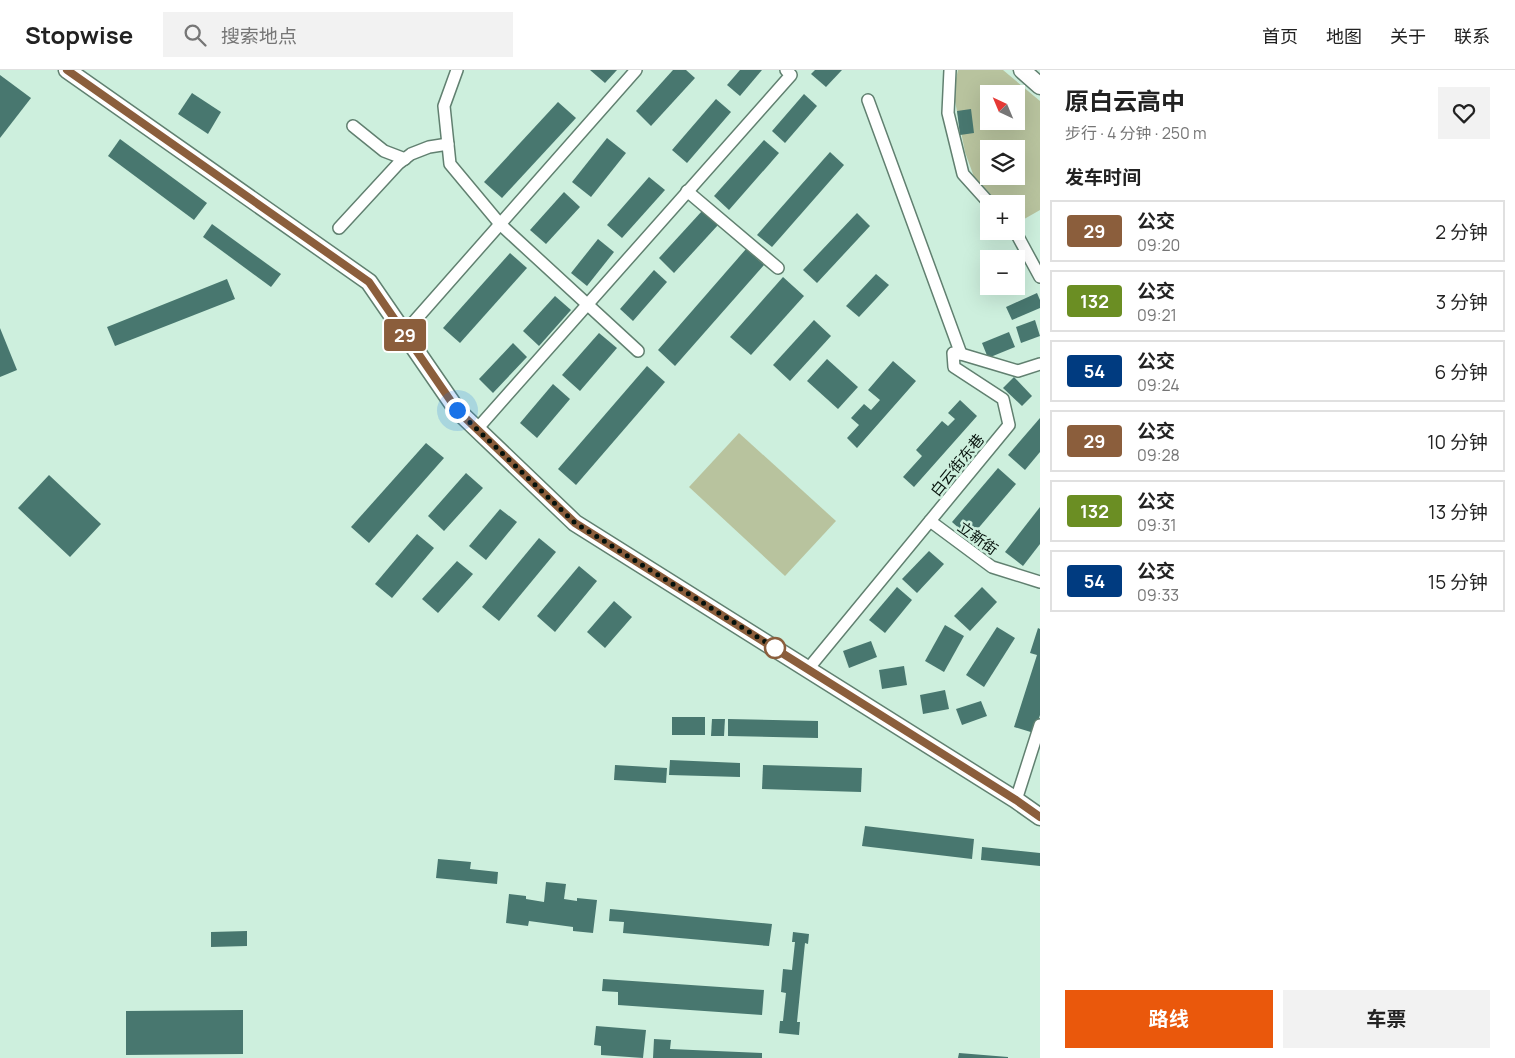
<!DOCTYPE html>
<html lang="zh">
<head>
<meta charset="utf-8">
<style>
  :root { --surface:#fff; --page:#f2f2f2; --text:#222; --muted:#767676; --line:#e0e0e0; --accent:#ea580c }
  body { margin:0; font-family:Manrope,"Noto Sans SC",sans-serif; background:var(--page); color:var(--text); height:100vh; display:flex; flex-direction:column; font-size:19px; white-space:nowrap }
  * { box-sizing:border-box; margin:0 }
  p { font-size:16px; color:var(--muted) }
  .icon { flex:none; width:28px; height:28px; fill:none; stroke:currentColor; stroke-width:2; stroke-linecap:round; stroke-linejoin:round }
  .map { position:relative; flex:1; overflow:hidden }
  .panel { display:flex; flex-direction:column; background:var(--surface); width:475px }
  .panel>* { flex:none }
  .badge { padding:0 10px; border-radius:4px; font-size:18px; line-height:32px }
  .needle { width:32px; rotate:316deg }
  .buttons { position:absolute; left:980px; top:15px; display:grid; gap:10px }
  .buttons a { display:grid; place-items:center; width:45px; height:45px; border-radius:0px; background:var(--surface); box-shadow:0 5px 20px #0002; font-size:25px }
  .you { position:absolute; width:25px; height:25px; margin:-12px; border:4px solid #fff; border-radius:50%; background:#1a73e8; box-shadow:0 0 0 8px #1a73e833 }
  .map>.badge { position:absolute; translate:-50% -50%; box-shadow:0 0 0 2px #fff }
  h2 { padding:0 25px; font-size:19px; line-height:45px }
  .round { display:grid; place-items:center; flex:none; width:52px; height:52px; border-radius:0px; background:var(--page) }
  .head { display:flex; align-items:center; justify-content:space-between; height:85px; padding:0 25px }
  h1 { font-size:24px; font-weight:700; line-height:38px }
  .action { display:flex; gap:10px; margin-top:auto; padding:10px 25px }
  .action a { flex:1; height:58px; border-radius:0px; background:var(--accent); color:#fff; font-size:20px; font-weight:700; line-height:58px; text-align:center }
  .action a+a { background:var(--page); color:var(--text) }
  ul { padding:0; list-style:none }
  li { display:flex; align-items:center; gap:15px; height:62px; margin:0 10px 8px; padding:0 15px; border:2px solid var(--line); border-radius:0px }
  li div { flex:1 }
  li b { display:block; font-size:19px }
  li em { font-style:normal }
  li .badge { min-width:55px; font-weight:700; text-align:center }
  header { display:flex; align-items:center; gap:30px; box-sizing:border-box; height:70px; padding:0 25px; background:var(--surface); border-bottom:1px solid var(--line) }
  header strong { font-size:24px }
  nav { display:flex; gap:28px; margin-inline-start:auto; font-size:18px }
  .search { width:350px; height:45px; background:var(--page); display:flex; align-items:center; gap:12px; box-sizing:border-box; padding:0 18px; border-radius:0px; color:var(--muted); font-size:19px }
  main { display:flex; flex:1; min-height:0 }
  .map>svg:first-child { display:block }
</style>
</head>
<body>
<header>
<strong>Stopwise</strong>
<div class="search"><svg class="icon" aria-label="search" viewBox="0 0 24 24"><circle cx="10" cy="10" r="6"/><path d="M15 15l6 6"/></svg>搜索地点</div>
<nav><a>首页</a><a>地图</a><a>关于</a><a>联系</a></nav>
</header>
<main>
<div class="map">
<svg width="1040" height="988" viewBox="0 0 1040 988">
  <rect width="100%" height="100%" fill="#cdefdd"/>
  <!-- green -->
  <g fill="#b8c39e" fill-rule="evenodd">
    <path d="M 958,0 L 1003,0 L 1040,31 L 1040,140 L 1019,152 L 1016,150 L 1016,134 L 1000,134 L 974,107 L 965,82 L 953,21 ZM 989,24 L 1016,24 L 1016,51 L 989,51 ZM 989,79 L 1016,79 L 1016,106 L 989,106 Z"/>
    <polygon points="739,363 836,451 785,506 689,417"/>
  </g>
  <!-- building -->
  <g fill="#48776f">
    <polygon points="590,0 617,0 605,13"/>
    <polygon points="673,0 686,0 695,8 651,56 636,41"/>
    <polygon points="740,0 762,0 740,26 727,15"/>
    <polygon points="815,0 842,0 826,17 811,4"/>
    <polygon points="0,5 31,28 0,68"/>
    <polygon points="192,23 221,42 208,64 178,44"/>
    <polygon points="804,24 817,36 785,73 772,61"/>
    <polygon points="716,29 731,42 687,93 672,80"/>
    <polygon points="558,32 576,48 502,128 484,112"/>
    <polygon points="971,39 974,63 960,65 957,41"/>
    <polygon points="607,68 626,83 591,127 572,112"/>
    <polygon points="120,69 207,133 194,150 108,86"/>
    <polygon points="764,70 779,83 729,140 714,126"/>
    <polygon points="830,82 844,95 772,177 757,165"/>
    <polygon points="649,107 665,120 622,168 607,155"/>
    <polygon points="564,122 580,137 546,174 530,160"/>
    <polygon points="702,141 718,155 674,203 659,188"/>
    <polygon points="857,143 870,156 817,213 803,200"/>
    <polygon points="212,154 281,204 271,217 203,167"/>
    <polygon points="598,169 614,182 587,216 571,203"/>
    <polygon points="746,179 764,195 675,296 658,280"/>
    <polygon points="510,183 527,198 460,273 443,258"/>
    <polygon points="654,200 667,212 633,251 620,239"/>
    <polygon points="876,204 889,215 859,247 846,236"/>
    <polygon points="783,207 804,226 751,285 730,267"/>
    <polygon points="227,209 235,229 115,276 107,257"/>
    <polygon points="1037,223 1040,230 1040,238 1012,250 1006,237"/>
    <polygon points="555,226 571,240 539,276 523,261"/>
    <polygon points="814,250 831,266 790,311 773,295"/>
    <polygon points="1035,250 1040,266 1021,273 1016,257"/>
    <polygon points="0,258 17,300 0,307"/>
    <polygon points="1009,262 1015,277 988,288 982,273"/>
    <polygon points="599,263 617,278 580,321 562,305"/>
    <polygon points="513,273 527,287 493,323 479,309"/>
    <polygon points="827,289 858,317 838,339 807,311"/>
    <polygon points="893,291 916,311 857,378 847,368 859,355 851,348 864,334 871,340 880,330 868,320"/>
    <polygon points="647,296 665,312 576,415 558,399"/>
    <polygon points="1014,307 1032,326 1022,336 1003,318"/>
    <polygon points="553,314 570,329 537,368 520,353"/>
    <polygon points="960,330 977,346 914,417 903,407 922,386 916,380 942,351 948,356 955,349 948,343"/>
    <polygon points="1040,348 1040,382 1025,400 1008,385"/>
    <polygon points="426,373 444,388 369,473 351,457"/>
    <polygon points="998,398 1016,414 970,468 952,452"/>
    <polygon points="466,403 483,418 444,461 428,446"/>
    <polygon points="49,405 101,454 70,487 18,438"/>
    <polygon points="1040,437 1040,474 1023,496 1005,482"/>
    <polygon points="500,439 517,452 486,490 469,476"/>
    <polygon points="417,464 434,478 392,528 375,514"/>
    <polygon points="539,468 556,482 499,551 482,537"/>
    <polygon points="929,481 944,494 917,523 902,509"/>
    <polygon points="457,491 473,504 438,543 422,529"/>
    <polygon points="579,496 597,511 555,562 537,546"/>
    <polygon points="897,517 912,530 885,563 869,550"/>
    <polygon points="982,517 997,532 970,561 954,546"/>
    <polygon points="614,531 632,547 605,578 587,562"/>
    <polygon points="945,555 964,566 944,602 925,591"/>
    <polygon points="997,557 1015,568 984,617 966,605"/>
    <polygon points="1038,558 1040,559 1040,645 1034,663 1014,657 1037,585 1030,583"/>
    <polygon points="871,571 877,587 849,598 843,581"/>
    <polygon points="904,596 907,615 882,619 879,600"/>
    <polygon points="945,620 949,639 923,644 920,625"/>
    <polygon points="981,631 987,646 962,655 956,639"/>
    <rect x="672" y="647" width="33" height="18"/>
    <polygon points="712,649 725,649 724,666 711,666"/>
    <polygon points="728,649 818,651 818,668 728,666"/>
    <polygon points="670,690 740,693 740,707 669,705"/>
    <polygon points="615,695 667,698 666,713 614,710"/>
    <polygon points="763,695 862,698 861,722 762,719"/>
    <polygon points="865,756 974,769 972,789 862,776"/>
    <polygon points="982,777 1040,783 1040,796 981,790"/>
    <polygon points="438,789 471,792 470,799 498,802 497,814 436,808"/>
    <polygon points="546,812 566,814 564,829 577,831 577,828 597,830 593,863 573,861 573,857 529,851 528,856 506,853 509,824 526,826 526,829 544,832"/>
    <polygon points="610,839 772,854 769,876 623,863 624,852 609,851"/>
    <polygon points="247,861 247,876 211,877 211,862"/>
    <polygon points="793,862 809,864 808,874 805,873 797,952 800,952 799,965 779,963 780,951 783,951 786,923 781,922 783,899 792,900 795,872 792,872"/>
    <polygon points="603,909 764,920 762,945 618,935 618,922 602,921"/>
    <polygon points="243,940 243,984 126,985 126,941"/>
    <polygon points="596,956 646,960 643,988 601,985 601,976 594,975"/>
    <polygon points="654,969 671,970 670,979 762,983 762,988 653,988"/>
    <polygon points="959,983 1008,987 1008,988 958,988"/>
  </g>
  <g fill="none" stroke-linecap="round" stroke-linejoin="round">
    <defs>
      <g id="street">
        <polyline points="457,0 444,36 450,94 500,154 638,281"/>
        <polyline points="950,0 948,43 963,104 990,134"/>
        <polyline points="868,30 961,284"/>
        <polyline points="353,56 384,81 405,89"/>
        <polyline points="687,121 778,198"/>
        <polyline points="339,158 398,94 411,84 429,77 448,74"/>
        <polyline points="1015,161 1040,207"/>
        <polyline points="404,263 636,0"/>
        <polyline points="477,359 791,5 786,0"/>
        <polyline points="930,451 992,497 1040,512"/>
        <polyline points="808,599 1009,355 1003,329 954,297 953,283 961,284 1018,301 1040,294"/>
        <polyline points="1016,730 1040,655"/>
      </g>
      <g id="secondary">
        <polyline points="67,0 369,212 457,340 575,453 1016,730 1040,747"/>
        <polyline points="1022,0 1040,16"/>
      </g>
    </defs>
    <!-- street casing -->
    <use href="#street" stroke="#618070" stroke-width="14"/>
    <!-- secondary casing -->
    <use href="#secondary" stroke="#618070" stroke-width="19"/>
    <!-- street -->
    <use href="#street" stroke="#fff" stroke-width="11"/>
    <!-- secondary -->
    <use href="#secondary" stroke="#fff" stroke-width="16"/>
  </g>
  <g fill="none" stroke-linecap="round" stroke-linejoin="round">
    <defs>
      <polyline id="line" points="67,0 369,212 457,340 575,453 1016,730 1040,747"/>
    </defs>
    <!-- line casing -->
    <use href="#line" stroke="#fff" stroke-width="11"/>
    <!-- line -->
    <use href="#line" stroke="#8b5e3c" stroke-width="8"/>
    <!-- walk -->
    <polyline stroke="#06120c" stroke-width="5" stroke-dasharray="0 9" points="457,340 575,453 775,578"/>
  </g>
  <!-- markers -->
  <circle fill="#fff" stroke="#8b5e3c" stroke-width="2.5" cx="775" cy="578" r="10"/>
  <g text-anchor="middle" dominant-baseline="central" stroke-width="5" stroke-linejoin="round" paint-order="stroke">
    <!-- street labels -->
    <g font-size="15" fill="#06120c" stroke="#cdefdd">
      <text transform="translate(957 395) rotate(-51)">白云街东巷</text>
      <text transform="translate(978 468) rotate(36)">立新街</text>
    </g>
  </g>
</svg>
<div class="buttons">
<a><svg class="needle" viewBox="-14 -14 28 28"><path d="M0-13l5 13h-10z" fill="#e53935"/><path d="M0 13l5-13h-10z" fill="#767676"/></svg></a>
<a><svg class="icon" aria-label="layers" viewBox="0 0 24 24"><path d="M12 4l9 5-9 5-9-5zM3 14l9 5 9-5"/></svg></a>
<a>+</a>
<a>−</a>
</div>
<div class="you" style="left:457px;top:340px"></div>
<b class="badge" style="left:405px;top:265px;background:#8b5e3c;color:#fff">29</b>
</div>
<section class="panel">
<div class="head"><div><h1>原白云高中</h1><p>步行 · 4 分钟 · 250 m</p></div><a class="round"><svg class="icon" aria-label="heart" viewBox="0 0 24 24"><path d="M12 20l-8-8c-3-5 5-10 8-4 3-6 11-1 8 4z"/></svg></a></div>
<h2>发车时间</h2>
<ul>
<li><span class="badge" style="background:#8b5e3c;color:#fff">29</span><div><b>公交</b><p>09:20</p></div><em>2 分钟</em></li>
<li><span class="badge" style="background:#6b8e23;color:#fff">132</span><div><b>公交</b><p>09:21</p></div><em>3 分钟</em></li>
<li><span class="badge" style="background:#003b80;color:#fff">54</span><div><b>公交</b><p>09:24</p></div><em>6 分钟</em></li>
<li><span class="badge" style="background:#8b5e3c;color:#fff">29</span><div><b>公交</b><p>09:28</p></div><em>10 分钟</em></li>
<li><span class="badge" style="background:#6b8e23;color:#fff">132</span><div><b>公交</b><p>09:31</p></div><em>13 分钟</em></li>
<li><span class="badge" style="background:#003b80;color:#fff">54</span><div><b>公交</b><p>09:33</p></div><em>15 分钟</em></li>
</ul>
<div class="action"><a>路线</a><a>车票</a></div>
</section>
</main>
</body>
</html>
